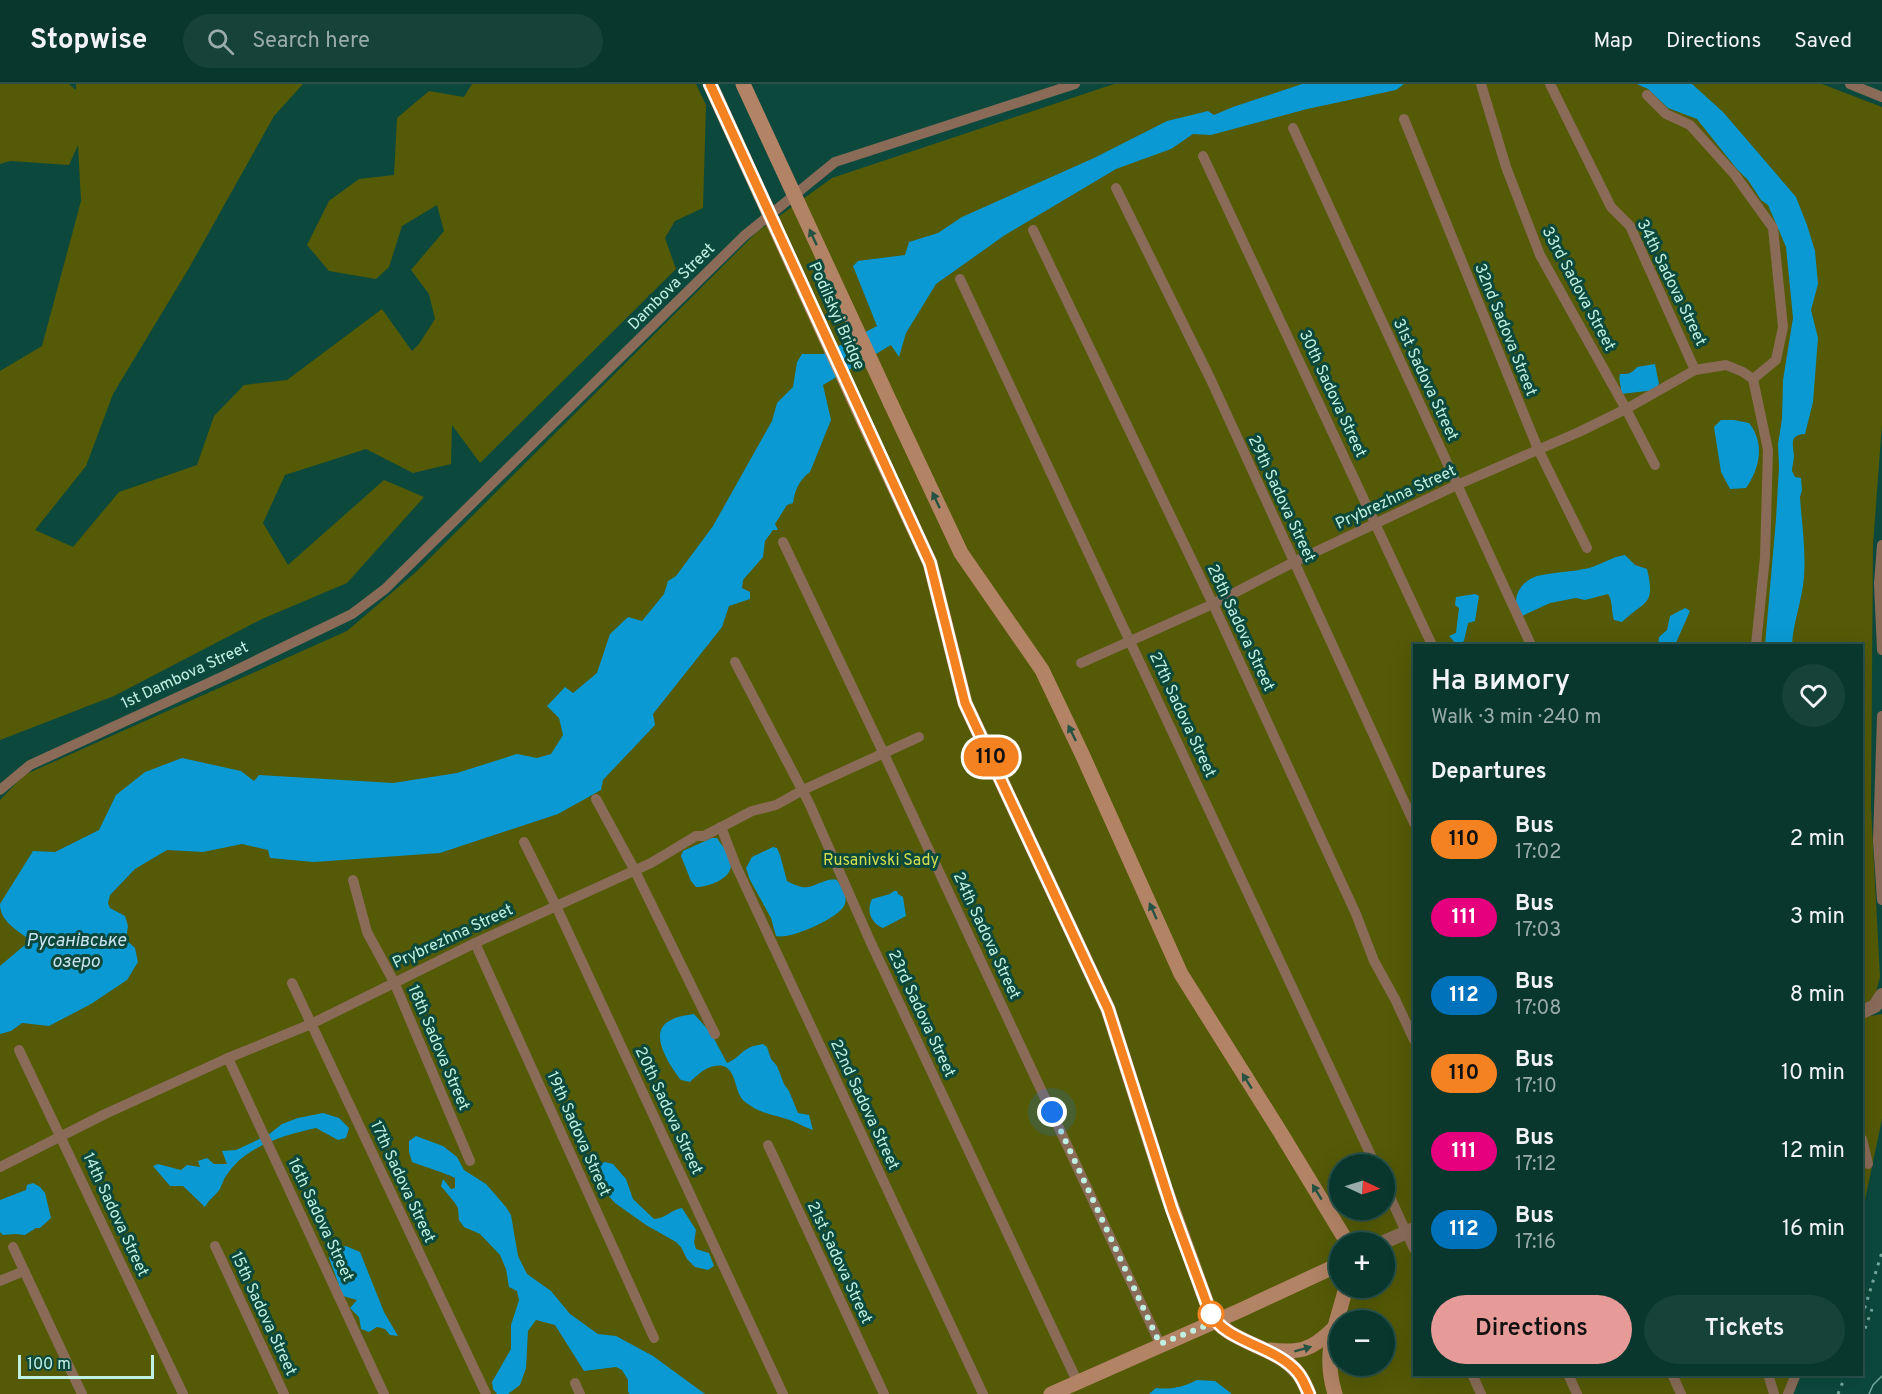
<!DOCTYPE html>
<html lang="en">
<head>
<meta charset="utf-8">
<style>
  :root { --surface:#09372d; --page:#174239; --text:#f1f3f6; --muted:#99acaa; --line:#295149; --accent:#e69b98 }
  body { margin:0; font-family:Overpass,sans-serif; background:var(--page); color:var(--text); height:100vh; display:flex; flex-direction:column; font-size:22px; white-space:nowrap }
  * { box-sizing:border-box; margin:0 }
  p { font-size:20px; color:var(--muted) }
  .icon { flex:none; width:33px; height:33px; fill:none; stroke:currentColor; stroke-width:2; stroke-linecap:round; stroke-linejoin:round }
  .map { position:relative; flex:1; overflow:hidden }
  .panel { position:absolute; left:1413px; top:560px; width:450px; height:732px; display:flex; flex-direction:column; background:var(--surface); border-radius:0px; box-shadow:0 6px 24px #0002,0 0 0 2px var(--line) }
  .panel>* { flex:none }
  .badge { padding:0 12px; border-radius:20px; font-size:21px; line-height:39px }
  .needle { width:39px; rotate:94deg }
  .controls { position:absolute; left:1329px; top:1070px; display:grid; gap:12px }
  .controls a { display:grid; place-items:center; width:66px; height:66px; border-radius:50%; background:var(--surface); box-shadow:0 6px 24px #0002,0 0 0 2px var(--line); font-size:30px }
  .scale { position:absolute; left:18px; bottom:15px; width:136px; box-sizing:border-box; padding-left:6px; border:3px solid #c0f0e1; border-top:0; font-size:16px; line-height:21px; white-space:nowrap; color:#c0f0e1; -webkit-text-stroke:4px #0c493c; paint-order:stroke }
  .you { position:absolute; width:30px; height:30px; margin:-15px; border:4px solid #fff; border-radius:50%; background:#1a73e8; box-shadow:0 0 0 9px #1a73e833 }
  .map>.badge { position:absolute; translate:-50% -50%; box-shadow:0 0 0 3px #fff }
  h2 { padding:0 18px; font-size:22px; line-height:54px }
  .round { display:grid; place-items:center; flex:none; width:63px; height:63px; border-radius:32px; background:var(--page) }
  .summary { display:flex; align-items:center; justify-content:space-between; height:102px; padding:0 18px }
  h1 { font-size:28px; font-weight:600; line-height:45px }
  .cta { display:flex; gap:12px; margin-top:auto; padding:12px 18px }
  .cta a { flex:1; height:69px; border-radius:36px; background:var(--accent); color:#111; font-size:24px; font-weight:600; line-height:69px; text-align:center }
  .cta a+a { background:var(--page); color:var(--text) }
  ul { padding:0; list-style:none }
  li { display:flex; align-items:center; gap:18px; height:78px; padding:0 18px }
  li div { flex:1 }
  li b { display:block; font-size:22px }
  li em { font-style:normal }
  li .badge { min-width:66px; font-weight:700; text-align:center }
  header { display:flex; align-items:center; gap:36px; box-sizing:border-box; height:84px; padding:0 30px; background:var(--surface); border-bottom:2px solid var(--line) }
  header strong { font-size:28px }
  nav { display:flex; gap:33px; margin-inline-start:auto; font-size:21px }
  .search { width:420px; height:54px; background:var(--page); display:flex; align-items:center; gap:15px; box-sizing:border-box; padding:0 21px; border-radius:33px; color:var(--muted); font-size:22px }
  .map>svg:first-child { display:block }
</style>
</head>
<body>
<header>
<strong>Stopwise</strong>
<div class="search"><svg class="icon" aria-label="search" viewBox="0 0 24 24"><circle cx="10" cy="10" r="6"/><path d="M15 15l6 6"/></svg>Search here</div>
<nav><a>Map</a><a>Directions</a><a>Saved</a></nav>
</header>
<div class="map">
<svg width="1882" height="1310" viewBox="0 0 1882 1310">
  <rect width="100%" height="100%" fill="#0c493c"/>
  <!-- green -->
  <g fill="#545a06" fill-rule="evenodd">
    <polygon points="0,0 69,0 76,6 76,0 303,0 274,32 189,184 113,310 86,382 35,446 73,463 119,408 197,381 214,332 244,301 287,296 382,225 412,267 419,260 435,235 429,210 411,186 444,147 437,121 402,142 389,183 376,195 329,187 307,161 329,117 359,95 394,91 397,34 429,7 464,13 472,0 696,0 706,21 703,124 675,137 665,154 676,185 480,379 452,341 451,380 413,389 366,365 285,391 263,439 288,481 384,396 424,413 347,499 262,535 114,612 0,656 0,287 42,262 81,117 78,61 69,81 10,77 0,80"/>
    <path d="M 1114,0 L 1822,0 L 1882,23 L 1882,340 L 1873,461 L 1871,723 L 1880,893 L 1874,916 L 1868,920 L 1871,932 L 1882,930 L 1882,1035 L 1862,1130 L 1862,561 L 1414,561 L 1414,1290 L 1797,1290 L 1787,1310 L 0,1310 L 0,716 L 24,691 L 347,547 L 416,488 L 757,148 L 832,94 ZM 1340,1080 L 1384,1080 L 1384,1125 L 1340,1125 ZM 1340,1158 L 1384,1158 L 1384,1203 L 1340,1203 ZM 1340,1236 L 1384,1236 L 1384,1281 L 1340,1281 Z"/>
  </g>
  <!-- water -->
  <g fill="#0a99d2">
    <path d="M 1302,0 L 1404,0 L 1396,6 L 1307,25 L 1211,51 L 1193,50 L 1171,65 L 1116,85 L 1005,151 L 936,200 L 906,249 L 899,273 L 891,261 L 823,301 L 831,336 L 810,388 C 799,396 795,406 793,419 L 787,421 L 775,440 L 778,446 L 773,446 L 765,457 L 763,473 L 743,496 L 742,504 L 750,508 L 750,515 L 729,522 L 722,543 L 653,630 L 655,641 L 603,696 L 601,706 L 558,730 L 440,769 L 314,778 L 270,774 L 268,766 L 242,760 L 203,768 L 167,766 L 135,785 L 110,811 L 108,819 L 110,824 L 125,832 L 128,842 L 126,856 L 135,864 L 138,878 L 127,896 L 91,920 L 49,942 L 22,939 L 11,947 L 0,950 L 0,882 L 26,860 L 26,853 C 15,845 0,836 0,820 L 33,767 L 55,768 L 99,746 L 116,711 L 145,688 L 182,674 L 241,687 L 254,697 L 259,691 L 393,699 L 457,689 L 517,670 L 537,674 L 551,670 L 563,651 L 559,634 L 547,622 L 565,603 L 573,609 L 597,589 L 610,550 L 628,533 L 642,537 L 664,510 L 668,497 L 676,492 L 713,442 L 772,337 L 777,319 L 793,303 L 797,278 L 802,270 L 823,270 L 877,242 L 853,182 L 858,177 L 905,171 L 909,158 L 938,149 L 962,133 L 1094,74 L 1167,37 L 1208,27 L 1214,31 L 1233,23 Z"/>
    <path d="M 1637,0 L 1692,0 L 1723,28 L 1796,113 L 1807,141 L 1815,167 L 1818,200 L 1811,226 L 1818,254 L 1813,318 L 1805,350 C 1789,351 1793,359 1794,372 C 1794,377 1792,382 1792,387 L 1795,393 L 1801,394 L 1802,406 L 1800,413 C 1802,442 1807,473 1803,502 C 1800,522 1793,541 1792,561 L 1765,561 L 1776,435 L 1779,383 L 1778,360 L 1782,335 L 1783,296 L 1793,234 L 1786,163 L 1768,121 L 1761,116 L 1748,96 L 1736,84 L 1697,35 L 1668,24 L 1648,5 Z"/>
    <path d="M 1655,280 L 1659,300 L 1655,306 L 1621,310 C 1622,302 1618,297 1620,290 C 1627,290 1632,290 1637,283 Z"/>
    <path d="M 1721,336 L 1734,336 L 1749,339 C 1765,359 1760,384 1746,404 L 1730,405 L 1721,388 L 1714,343 Z"/>
    <path d="M 1625,471 L 1635,481 L 1647,485 C 1656,522 1645,516 1622,538 L 1614,536 C 1611,527 1613,517 1608,510 L 1585,516 L 1576,514 L 1550,519 L 1522,532 C 1509,517 1519,498 1537,492 C 1554,488 1572,488 1589,484 C 1602,480 1612,473 1625,471 Z"/>
    <polygon points="1475,510 1479,512 1475,537 1468,539 1464,557 1457,561 1449,552 1456,549 1459,524 1455,521 1456,513"/>
    <polygon points="1685,524 1690,527 1675,561 1658,561 1659,553 1667,546 1670,532"/>
    <path d="M 712,754 L 717,754 C 722,762 730,770 731,780 C 732,795 708,803 696,803 L 691,797 L 681,772 L 683,767 Z"/>
    <path d="M 773,763 L 777,764 L 780,771 L 787,797 C 791,799 797,802 802,803 C 815,805 824,793 837,796 C 841,803 849,813 844,822 C 837,835 789,856 776,852 L 771,834 L 750,796 L 746,784 L 752,773 Z"/>
    <path d="M 894,807 L 897,807 L 898,810 L 903,813 L 906,832 L 883,844 C 871,839 866,827 872,815 L 890,810 Z"/>
    <path d="M 694,930 L 711,949 L 727,979 C 743,972 741,963 763,960 L 767,963 L 771,975 L 777,982 L 784,1000 L 789,1007 L 798,1029 L 809,1031 L 813,1046 C 804,1043 796,1038 787,1035 C 769,1029 760,1030 744,1017 C 734,1008 737,986 723,982 C 710,979 698,990 690,998 L 681,996 C 670,982 646,947 671,936 C 678,932 687,931 694,930 Z"/>
    <path d="M 323,1029 L 339,1034 L 349,1044 L 346,1054 L 338,1056 L 316,1044 C 284,1051 245,1062 226,1092 C 223,1096 222,1101 220,1105 C 215,1112 209,1115 205,1123 L 183,1102 L 170,1102 L 153,1082 L 158,1080 L 181,1086 L 187,1081 L 200,1083 L 198,1077 L 207,1074 L 214,1080 L 227,1080 L 222,1067 L 236,1066 L 268,1051 L 282,1040 L 298,1034 Z"/>
    <path d="M 416,1052 L 443,1062 L 457,1073 L 464,1086 L 486,1100 L 506,1123 L 511,1131 L 518,1172 L 527,1190 L 551,1207 L 570,1230 L 598,1250 L 616,1252 L 653,1272 L 705,1310 L 630,1310 L 628,1308 L 628,1296 L 622,1286 L 616,1283 L 584,1287 L 555,1241 L 536,1236 L 528,1247 L 526,1284 L 520,1301 L 508,1310 L 497,1310 L 493,1305 L 492,1298 L 511,1265 L 511,1241 L 519,1216 L 517,1207 L 509,1203 L 506,1185 L 500,1171 L 480,1150 L 464,1143 L 459,1136 L 458,1124 L 455,1119 L 441,1102 L 443,1095 L 451,1105 L 455,1104 L 455,1094 C 441,1087 427,1084 412,1078 L 409,1068 L 409,1057 Z"/>
    <path d="M 605,1078 L 613,1080 L 626,1095 L 633,1115 L 654,1135 C 667,1134 670,1126 682,1124 L 696,1146 L 694,1158 L 696,1165 L 709,1169 L 714,1182 L 708,1186 L 695,1183 L 687,1175 L 681,1163 L 676,1158 L 646,1141 L 615,1119 L 595,1097 L 593,1083 Z"/>
    <polygon points="33,1099 40,1103 45,1109 51,1134 40,1144 36,1144 25,1151 15,1150 3,1151 0,1148 0,1116 26,1106 27,1101"/>
    <polygon points="346,1162 360,1168 384,1228 398,1252 390,1251 385,1245 377,1243 369,1248 361,1245 359,1233 350,1224 357,1216 343,1212 329,1174 334,1165"/>
    <path d="M 1197,1296 L 1215,1297 L 1232,1310 L 1149,1310 L 1156,1304 C 1171,1306 1183,1303 1197,1296 Z"/>
  </g>
  <g fill="none" stroke-linecap="round" stroke-linejoin="round">
    <!-- minor -->
    <g stroke="#896b58" stroke-width="10">
      <polyline points="1481,0 1506,83 1540,171 1626,325 1655,381"/>
      <polyline points="1550,0 1611,123 1630,142 1695,286"/>
      <polyline points="1850,0 1882,13"/>
      <polyline points="1647,11 1666,30 1690,41 1735,91 1773,144 1783,243 1776,276 1753,295"/>
      <polyline points="1404,35 1538,365 1587,464"/>
      <polyline points="1293,44 1531,561"/>
      <polyline points="1203,72 1432,561"/>
      <polyline points="1116,104 1210,294 1414,739"/>
      <polyline points="1033,146 1213,520 1356,830 1374,877 1395,915 1414,956"/>
      <polyline points="960,195 1375,1080"/>
      <polyline points="783,458 884,670 1160,1260"/>
      <polyline points="1882,461 1879,500 1882,566"/>
      <polyline points="735,578 809,719 871,859 1077,1297"/>
      <polyline points="1081,579 1213,520 1294,478 1457,401 1579,348 1626,325 1695,286 1726,281 1743,288 1753,295 1768,366 1765,473 1756,561"/>
      <polyline points="1882,632 1878,757 1882,816"/>
      <polyline points="0,706 30,681 228,590 352,530 385,505 744,152 835,78 1075,0"/>
      <polyline points="596,715 634,785 715,950"/>
      <polyline points="721,743 736,782 983,1310"/>
      <polyline points="524,758 556,822 783,1310"/>
      <polyline points="353,796 367,848 394,898 470,1077"/>
      <polyline points="475,859 654,1254"/>
      <polyline points="292,899 486,1310"/>
      <polyline points="19,966 183,1310"/>
      <polyline points="228,974 384,1310"/>
      <polyline points="1862,1055 1868,1080"/>
      <polyline points="768,1061 884,1310"/>
      <polyline points="0,1083 105,1030 228,974 311,940 475,859 651,779 696,752 704,752 752,727 776,721 803,706 919,653"/>
      <polyline points="1384,1100 1414,1165"/>
      <polyline points="215,1162 284,1310"/>
      <polyline points="13,1163 82,1310"/>
      <polyline points="0,1197 24,1187"/>
      <polyline points="1472,1290 1481,1310"/>
      <polyline points="1568,1290 1577,1310"/>
      <polyline points="1672,1290 1681,1310"/>
      <polyline points="1768,1290 1774,1310"/>
      <polyline points="575,1299 580,1310"/>
      <polyline points="1788,1310 1796,1290"/>
    </g>
    <!-- tertiary -->
    <g stroke="#896b58" stroke-width="14">
      <polyline points="1862,928 1875,922 1882,911"/>
      <polyline points="1384,1158 1414,1145"/>
    </g>
    <!-- secondary -->
    <g stroke="#b28365" stroke-width="15">
      <polyline points="891,320 961,469 1042,586 1082,670 1181,890 1279,1046 1347,1158"/>
      <path d="M 862,333 L 930,479 L 965,619 L 1108,925 L 1165,1104 L 1210,1228 C 1225,1259 1276,1261 1298,1289 C 1303,1295 1306,1303 1309,1310"/>
      <path d="M 1269,1266 C 1299,1269 1311,1267 1333,1245"/>
      <polyline points="1051,1310 1241,1226 1340,1180"/>
      <path d="M 1335,1310 C 1322,1267 1336,1244 1346,1203"/>
    </g>
    <!-- tram -->
    <polyline stroke="#74a99b" stroke-width="1.5" points="1869,1310 1873,1301 1882,1292"/>
    <!-- rail -->
    <g stroke="#74a99b" stroke-width="3" stroke-dasharray="3 6" stroke-linecap="butt">
      <polyline points="1862,1233 1882,1168"/>
      <polyline points="1862,1253 1872,1225"/>
      <polyline points="1838,1310 1846,1290"/>
    </g>
    <!-- secondary-bridge -->
    <g stroke="#b28365" stroke-width="15">
      <polyline points="710,0 862,333"/>
      <polyline points="743,0 891,320"/>
    </g>
  </g>
  <!-- one-way arrows -->
  <defs><path id="oneway-solid" d="M-6-.8H1V-3.2L6.5 0L1 3.2V.8H-6Z" transform="scale(1.5)"/></defs>
  <g fill="#255242">
    <use href="#oneway-solid" transform="translate(813 153) rotate(-115)"/>
    <use href="#oneway-solid" transform="translate(936 416) rotate(-115)"/>
    <use href="#oneway-solid" transform="translate(1072 649) rotate(-116)"/>
    <use href="#oneway-solid" transform="translate(1153 827) rotate(-114)"/>
    <use href="#oneway-solid" transform="translate(1247 997) rotate(-122)"/>
    <use href="#oneway-solid" transform="translate(1317 1108) rotate(-121)"/>
    <use href="#oneway-solid" transform="translate(1303 1265) rotate(-15)"/>
  </g>
  <g fill="none" stroke-linecap="round" stroke-linejoin="round">
    <defs>
      <path id="line" d="M 710,0 L 930,479 L 965,619 L 1108,925 L 1172,1125 L 1210,1228 C 1225,1259 1276,1261 1298,1289 C 1303,1295 1306,1303 1309,1310"/>
    </defs>
    <!-- line casing -->
    <use href="#line" stroke="#fff" stroke-width="14"/>
    <!-- line -->
    <use href="#line" stroke="#f58220" stroke-width="9"/>
    <!-- walk -->
    <polyline stroke="#c0f0e1" stroke-width="6" stroke-dasharray="0 10.8" points="1052,1028 1160,1260 1215,1238 1210,1228 1211,1230"/>
  </g>
  <!-- markers -->
  <circle fill="#fff" stroke="#f58220" stroke-width="3" cx="1211" cy="1230" r="12"/>
  <g text-anchor="middle" dominant-baseline="central" stroke-width="6" stroke-linejoin="round" paint-order="stroke">
    <!-- street labels -->
    <g font-size="16" fill="#c0f0e1" stroke="#0c493c">
      <text transform="translate(1671 199) rotate(64)">34th Sadova Street</text>
      <text transform="translate(672 203) rotate(-45)">Dambova Street</text>
      <text transform="translate(1578 205) rotate(62)">33rd Sadova Street</text>
      <text transform="translate(836 232) rotate(66)">Podilskyi Bridge</text>
      <text transform="translate(1505 246) rotate(68)">32nd Sadova Street</text>
      <text transform="translate(1425 296) rotate(65)">31st Sadova Street</text>
      <text transform="translate(1332 310) rotate(65)">30th Sadova Street</text>
      <text transform="translate(1396 414) rotate(-25)">Prybrezhna Street</text>
      <text transform="translate(1281 415) rotate(65)">29th Sadova Street</text>
      <text transform="translate(1240 544) rotate(65)">28th Sadova Street</text>
      <text transform="translate(185 592) rotate(-25)">1st Dambova Street</text>
      <text transform="translate(1182 631) rotate(65)">27th Sadova Street</text>
      <text transform="translate(986 852) rotate(65)">24th Sadova Street</text>
      <text transform="translate(453 853) rotate(-25)">Prybrezhna Street</text>
      <text transform="translate(921 930) rotate(65)">23rd Sadova Street</text>
      <text transform="translate(438 964) rotate(67)">18th Sadova Street</text>
      <text transform="translate(864 1021) rotate(65)">22nd Sadova Street</text>
      <text transform="translate(668 1027) rotate(65)">20th Sadova Street</text>
      <text transform="translate(578 1050) rotate(66)">19th Sadova Street</text>
      <text transform="translate(402 1098) rotate(65)">17th Sadova Street</text>
      <text transform="translate(115 1131) rotate(65)">14th Sadova Street</text>
      <text transform="translate(320 1136) rotate(65)">16th Sadova Street</text>
      <text transform="translate(839 1179) rotate(65)">21st Sadova Street</text>
      <text transform="translate(263 1230) rotate(65)">15th Sadova Street</text>
    </g>
    <!-- park labels -->
    <g font-size="16" fill="#d3df51" stroke="#0c493c">
      <text x="881" y="777">Rusanivski Sady</text>
    </g>
    <!-- water labels -->
    <g font-size="18" font-style="italic" fill="#cae2f0" stroke="#0c493c">
      <text x="76" y="857">Русанівське<tspan x="76" dy="21">озеро</tspan></text>
    </g>
  </g>
</svg>
<div class="controls">
<a><svg class="needle" viewBox="-14 -14 28 28"><path d="M0-13l5 13h-10z" fill="#e53935"/><path d="M0 13l5-13h-10z" fill="#99acaa"/></svg></a>
<a>+</a>
<a>−</a>
</div>
<div class="scale">100 m</div>
<div class="you" style="left:1052px;top:1028px"></div>
<b class="badge" style="left:991px;top:673px;background:#f58220;color:#111">110</b>
<section class="panel">
<div class="summary"><div><h1>На вимогу</h1><p>Walk · 3 min · 240 m</p></div><a class="round"><svg class="icon" aria-label="heart" viewBox="0 0 24 24"><path d="M12 20l-8-8c-3-5 5-10 8-4 3-6 11-1 8 4z"/></svg></a></div>
<h2>Departures</h2>
<ul>
<li><span class="badge" style="background:#f58220;color:#111">110</span><div><b>Bus</b><p>17:02</p></div><em>2 min</em></li>
<li><span class="badge" style="background:#e6007e;color:#fff">111</span><div><b>Bus</b><p>17:03</p></div><em>3 min</em></li>
<li><span class="badge" style="background:#0072bc;color:#fff">112</span><div><b>Bus</b><p>17:08</p></div><em>8 min</em></li>
<li><span class="badge" style="background:#f58220;color:#111">110</span><div><b>Bus</b><p>17:10</p></div><em>10 min</em></li>
<li><span class="badge" style="background:#e6007e;color:#fff">111</span><div><b>Bus</b><p>17:12</p></div><em>12 min</em></li>
<li><span class="badge" style="background:#0072bc;color:#fff">112</span><div><b>Bus</b><p>17:16</p></div><em>16 min</em></li>
</ul>
<div class="cta"><a>Directions</a><a>Tickets</a></div>
</section>
</div>
</body>
</html>
